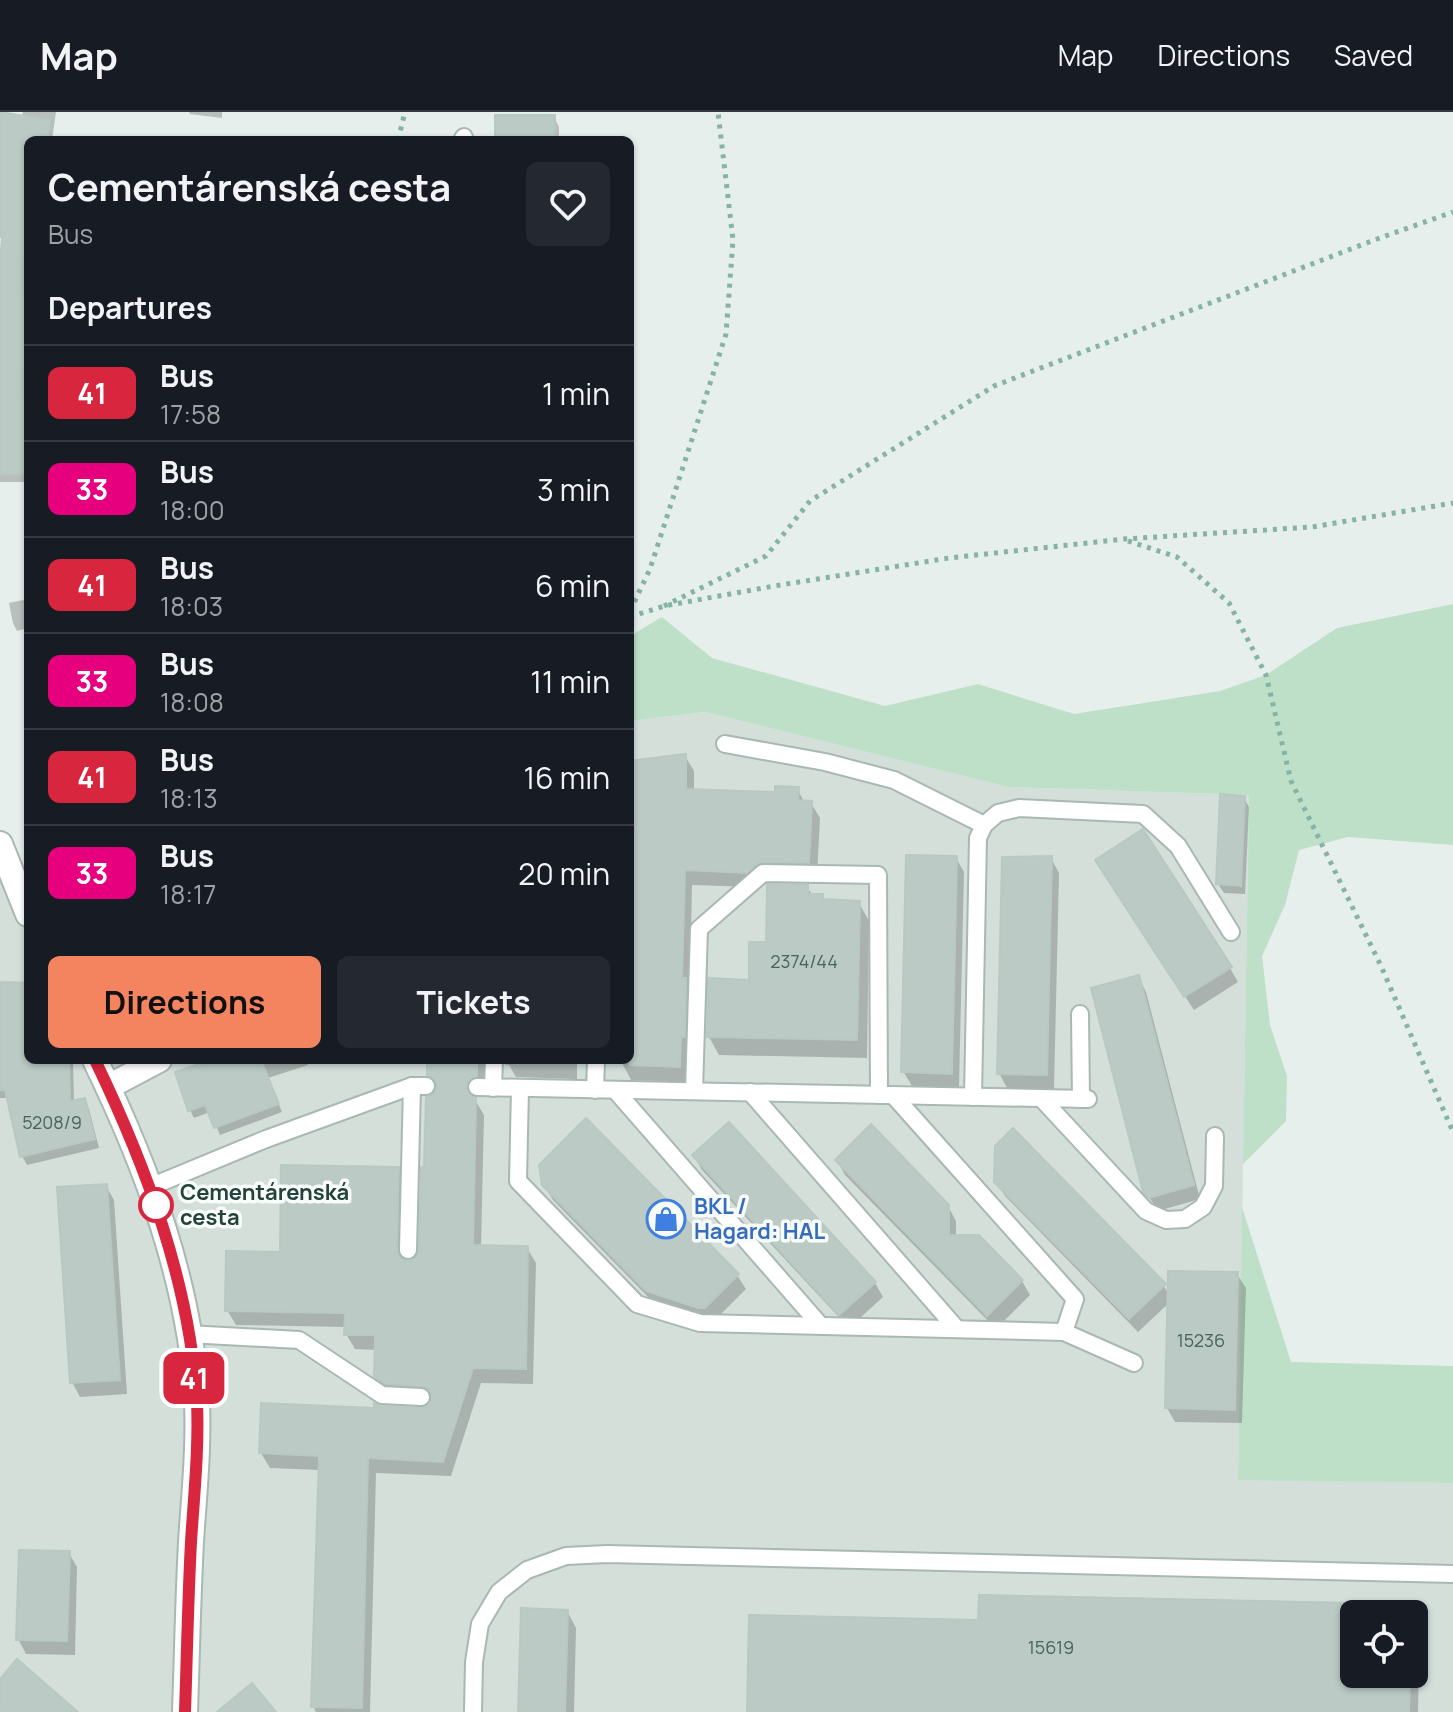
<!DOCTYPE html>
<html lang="en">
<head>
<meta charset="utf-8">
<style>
  :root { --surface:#171b24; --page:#242831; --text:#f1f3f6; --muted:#9ea1a6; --line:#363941; --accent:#f4845f }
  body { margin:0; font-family:Manrope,sans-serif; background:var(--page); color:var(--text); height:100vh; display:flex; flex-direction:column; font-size:30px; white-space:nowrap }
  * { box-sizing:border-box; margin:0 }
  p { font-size:26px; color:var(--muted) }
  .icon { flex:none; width:44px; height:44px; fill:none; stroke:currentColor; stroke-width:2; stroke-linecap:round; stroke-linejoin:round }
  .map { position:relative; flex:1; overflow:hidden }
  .panel { position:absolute; left:24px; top:24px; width:610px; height:928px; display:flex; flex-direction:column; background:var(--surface); border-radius:12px; box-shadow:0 2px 6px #0004 }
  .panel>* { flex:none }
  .badge { padding:0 16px; border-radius:12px; font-size:28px; line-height:52px }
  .controls { position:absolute; left:1340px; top:1488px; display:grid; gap:16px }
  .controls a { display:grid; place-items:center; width:88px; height:88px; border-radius:12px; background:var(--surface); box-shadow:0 2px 6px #0004; font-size:40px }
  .map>.badge { position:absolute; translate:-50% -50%; box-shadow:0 0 0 4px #fff }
  h2 { padding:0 24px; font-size:30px; line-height:72px }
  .round { display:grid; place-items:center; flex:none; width:84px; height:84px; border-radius:12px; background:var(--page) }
  .summary { display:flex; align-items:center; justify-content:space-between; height:136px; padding:0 24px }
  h1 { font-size:38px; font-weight:700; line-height:60px }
  .action { display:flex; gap:16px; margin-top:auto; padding:16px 24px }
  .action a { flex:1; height:92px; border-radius:12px; background:var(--accent); color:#111; font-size:32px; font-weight:700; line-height:92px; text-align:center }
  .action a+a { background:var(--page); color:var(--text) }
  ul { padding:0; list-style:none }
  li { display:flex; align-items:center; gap:24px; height:96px; padding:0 24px; border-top:2px solid var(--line) }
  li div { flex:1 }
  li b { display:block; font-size:30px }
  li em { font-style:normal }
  li .badge { min-width:88px; font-weight:700; text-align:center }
  header { display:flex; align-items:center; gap:48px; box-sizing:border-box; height:112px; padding:0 40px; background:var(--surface); border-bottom:2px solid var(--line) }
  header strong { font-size:38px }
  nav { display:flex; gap:44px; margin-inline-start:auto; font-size:28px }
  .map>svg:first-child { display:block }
</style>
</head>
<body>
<header>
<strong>Map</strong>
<nav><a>Map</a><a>Directions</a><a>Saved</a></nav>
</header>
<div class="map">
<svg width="1453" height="1600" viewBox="0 0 1453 1600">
  <rect width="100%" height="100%" fill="#e6efeb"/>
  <!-- built -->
  <path fill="#d4dfda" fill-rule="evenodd" d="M 705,600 L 1008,675 L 1249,683 L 1238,1367 L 1453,1371 L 1453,1600 L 0,1600 L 0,719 L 2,719 L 22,779 L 28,789 L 28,948 L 630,948 L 630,609 ZM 1354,1502 L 1414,1502 L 1414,1562 L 1354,1562 Z"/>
  <!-- green -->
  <g fill="#bfe0c8">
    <polygon points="1453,492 1453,733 1348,725 1299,738 1285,793 1262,844 1270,913 1287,964 1286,1009 1243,1052 1249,683 1008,675 705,600 630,609 630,524 662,505 712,546 885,594 978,572 1074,602 1220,579 1266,563 1337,516"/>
    <polygon points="1242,1095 1291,1250 1453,1254 1453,1371 1238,1368"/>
  </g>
  <!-- shadow -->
  <g fill="#0003" fill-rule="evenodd">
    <polygon points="23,0 56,0 52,28 28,28 28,52 0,47 0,1 22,4"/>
    <polygon points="189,0 222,0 222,6 190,2"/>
    <polygon points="554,5 559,15 559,28 497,28"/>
    <polygon points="274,25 304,28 273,28"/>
    <polygon points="0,84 28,87 28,370 0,370 0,153 5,115 0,115"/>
    <polygon points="28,487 28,516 17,519 13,511 9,491"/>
    <polygon points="685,644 694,659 694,680 776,682 797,677 805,691 811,691 820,706 817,765 772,765 755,775 692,773 688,970 631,968 623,953 623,948 630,948 630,651"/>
    <polygon points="1244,686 1249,695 1245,782 1224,781 1218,772"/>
    <polygon points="956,746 964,760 959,975 912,974 903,959"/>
    <polygon points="1051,746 1059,761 1054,977 1007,976 999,961"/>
    <polygon points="1106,763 1230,856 1238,870 1194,898"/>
    <polygon points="807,775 813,784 822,784 825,789 859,791 869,809 867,946 719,943 709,925 751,871 768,832"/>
    <polygon points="1138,865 1146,880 1200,1087 1158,1099 1145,1079"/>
    <polygon points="0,872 28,874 28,948 73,948 74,990 84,988 89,997 99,1036 27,1053 22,1044 9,986 0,986"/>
    <polygon points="217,948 306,948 308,953 268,966 282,1000 220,1023 210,1000 194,1006 190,998"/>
    <path d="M 429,948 L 577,948 L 577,967 L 516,965 L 509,953 L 503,952 L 493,957 L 485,979 L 479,981 L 475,988 L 484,1003 L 481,1135 L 527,1136 L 536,1151 L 533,1272 L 481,1271 L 451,1364 L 376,1361 L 370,1600 L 316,1600 L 313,1594 L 320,1358 L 270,1356 L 261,1341 L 421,1298 L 431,1293 L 432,1290 L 396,1287 L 385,1280 L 376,1264 L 377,1238 L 355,1237 L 346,1222 L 346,1215 L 236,1213 L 227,1198 L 282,1142 L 398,1057 L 407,1072 L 405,1150 L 415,1149 L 420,1144 L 433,985 L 437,978 L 429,963 ZM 463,964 L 475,985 L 470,985 L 459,966 Z"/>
    <polygon points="694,1044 875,1171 883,1185 849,1216 702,1058"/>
    <polygon points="837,1048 948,1094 956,1109 956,1125 1022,1169 1030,1183 996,1217 845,1063"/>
    <polygon points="996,1069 1164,1174 1169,1183 1237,1162 1246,1176 1242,1311 1175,1310 1167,1296 1169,1191 1138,1220 1005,1084"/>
    <polygon points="544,1073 737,1163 746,1177 713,1210 656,1193 553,1088"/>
    <polygon points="106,1074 114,1088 127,1282 80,1285 72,1270"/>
    <polygon points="69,1441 77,1455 75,1543 26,1542 18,1527"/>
    <path d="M 981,1485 L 1410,1494 L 1420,1511 L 1418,1600 L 749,1600 L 980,1510 ZM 1354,1502 L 1414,1502 L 1414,1562 L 1354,1562 Z"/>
    <polygon points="567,1499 576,1516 574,1600 520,1600"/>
  </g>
  <!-- building -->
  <g fill="#bbcac4" stroke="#b8c9c2" stroke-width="2">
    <polygon points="0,0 50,8 47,28 28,28 26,44 28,109 26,109 24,178 28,178 28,259 23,259 28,319 28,362 0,362 0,149 2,125 0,125"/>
    <polygon points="495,3 555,3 554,28 495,28"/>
    <polygon points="686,642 686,677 775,680 775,674 799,675 798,688 812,689 809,751 763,750 756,753 747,761 685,758 682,866 686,866 685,925 681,925 680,955 630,953 630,649"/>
    <polygon points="1220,682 1245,684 1241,774 1216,772"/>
    <polygon points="1143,717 1232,855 1184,885 1095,748"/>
    <polygon points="906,743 957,744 952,962 901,960"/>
    <polygon points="1052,744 1047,963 997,962 1002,745"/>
    <polygon points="767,772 808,773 808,782 823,782 823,787 860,789 857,928 707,925 708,866 749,868 749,830 766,830"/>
    <polygon points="1139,863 1194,1073 1149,1086 1143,1080 1091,876"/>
    <polygon points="0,870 28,871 26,938 28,938 28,948 69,948 70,989 85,986 95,1027 20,1045 5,978 0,978"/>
    <polygon points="210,948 261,948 279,992 214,1016 205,993 188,999 175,960"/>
    <polygon points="427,948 477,948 477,964 468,969 466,976 471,984 476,986 473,1133 528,1134 526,1257 473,1256 443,1350 368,1346 362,1596 311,1595 319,1344 259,1341 261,1291 374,1296 374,1291 381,1294 420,1296 430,1292 432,1285 430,1279 426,1275 386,1272 374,1265 375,1223 344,1223 345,1201 225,1199 226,1139 280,1140 281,1053 399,1055 397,1139 399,1144 403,1148 409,1149 414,1147 419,1138 421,1055 424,1056 426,985 432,983 437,975 435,968 427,963"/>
    <polygon points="586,1006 739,1162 705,1196 698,1196 646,1179 542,1073 539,1053"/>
    <polygon points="729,1010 876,1170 839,1203 692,1043"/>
    <polygon points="871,1012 949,1093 949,1123 979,1123 1023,1168 987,1204 835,1048"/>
    <polygon points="1013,1016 1166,1172 1129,1207 994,1070 995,1034"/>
    <polygon points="107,1072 120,1268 70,1271 57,1075"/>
    <polygon points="1168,1159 1238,1160 1235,1298 1165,1296"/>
    <polygon points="19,1438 70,1439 67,1529 16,1528"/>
    <polygon points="979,1483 1354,1491 1354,1562 1410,1562 1409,1600 747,1600 749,1503 978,1508"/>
    <polygon points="521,1496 568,1498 565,1600 518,1600"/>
    <polygon points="17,1547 78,1600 0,1600 0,1567"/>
    <polygon points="252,1571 276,1600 217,1600"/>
  </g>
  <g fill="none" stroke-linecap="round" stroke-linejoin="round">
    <defs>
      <g id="service">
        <polyline points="462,28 464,25"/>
        <polyline points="725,632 825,650 894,668 984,713"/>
        <polyline points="1080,902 1081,987"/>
        <polyline points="477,975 1088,987"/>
        <polyline points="493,976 494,948"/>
        <polyline points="520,976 518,1069 637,1192 700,1211 1064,1220 1075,1187 893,983"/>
        <polyline points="595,978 596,948"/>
        <polyline points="615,978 821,1214"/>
        <polyline points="694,979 699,817 763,761 878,763 879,983"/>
        <polyline points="750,980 957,1217"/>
        <polyline points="973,985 978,726 984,713 998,701 1019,696 1143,702 1178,734 1231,820"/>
        <polyline points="1041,986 1146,1099 1166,1108 1185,1107 1203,1095 1214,1074 1215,1024"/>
        <polyline points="150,1075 266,1027 412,974 426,974"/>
        <polyline points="408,1138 412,974"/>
        <polyline points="1064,1220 1134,1251"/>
        <polyline points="188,1222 299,1228 382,1283 421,1285"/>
        <polyline points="473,1600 474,1550 480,1512 499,1480 527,1458 566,1444 607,1442 1453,1462"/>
      </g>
      <g id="minor">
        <polyline points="0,732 28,802"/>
        <path d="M 95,948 C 147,1055 190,1170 197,1290 C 199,1337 194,1383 191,1430 C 188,1486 187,1543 185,1600"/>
        <polyline points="108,975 159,948"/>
      </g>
    </defs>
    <!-- service casing -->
    <use href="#service" stroke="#a8b8b2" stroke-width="20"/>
    <!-- minor casing -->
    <use href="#minor" stroke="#a8b8b2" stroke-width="28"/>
    <!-- path -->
    <g stroke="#86b3a5" stroke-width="5" stroke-dasharray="4 6" stroke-linecap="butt">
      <polyline points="398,28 405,0"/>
      <polyline points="1128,429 1177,445 1229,491 1266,563 1291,669 1381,854 1453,1020"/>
      <polyline points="664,494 766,444 810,389 994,274 1377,127 1453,100"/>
      <polyline points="630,499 650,457 726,222 733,128 718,0"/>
      <polyline points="630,505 664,494 774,474 949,446 1124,427 1312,415 1453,391"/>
    </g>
    <!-- service -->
    <use href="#service" stroke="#fff" stroke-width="16"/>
    <!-- minor -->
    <use href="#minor" stroke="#fff" stroke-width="24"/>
  </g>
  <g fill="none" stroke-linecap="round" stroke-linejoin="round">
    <defs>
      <path id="line" d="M 95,948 C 146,1054 190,1171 197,1290 C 199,1338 194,1382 191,1430 C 188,1486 187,1543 185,1600"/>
    </defs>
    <!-- line casing -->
    <use href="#line" stroke="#fff" stroke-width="18"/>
    <!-- line -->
    <use href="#line" stroke="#d7263d" stroke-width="12"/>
  </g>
  <!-- icons -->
  <defs>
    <symbol id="shop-ring" viewBox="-11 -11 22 22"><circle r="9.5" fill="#f7fbf9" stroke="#3f7fe0" stroke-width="1.5"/><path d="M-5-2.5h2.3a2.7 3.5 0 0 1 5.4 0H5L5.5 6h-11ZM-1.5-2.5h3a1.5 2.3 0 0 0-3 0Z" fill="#3f7fe0"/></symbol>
  </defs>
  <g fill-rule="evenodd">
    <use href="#shop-ring" x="644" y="1085" width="44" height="44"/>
  </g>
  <!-- markers -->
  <circle fill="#fff" stroke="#d7263d" stroke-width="4" cx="156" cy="1093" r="16"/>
  <g text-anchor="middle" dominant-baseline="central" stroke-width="7" stroke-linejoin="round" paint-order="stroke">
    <!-- number labels -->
    <g font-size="18" fill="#4a645c">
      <text x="804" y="849">2374/44</text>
      <text x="52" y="1010">5208/9</text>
      <text x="1201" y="1228">15236</text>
      <text x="1051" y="1535">15619</text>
    </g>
    <!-- stop labels -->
    <g font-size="22" font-weight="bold" fill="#24423a" stroke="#f7fbf9" text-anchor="start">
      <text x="180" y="1080">Cementárenská<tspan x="180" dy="25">cesta</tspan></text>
    </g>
    <!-- shop labels -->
    <g font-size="22" font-weight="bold" fill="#366cbe" stroke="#f7fbf9" text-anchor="start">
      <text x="694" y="1094">BKL /<tspan x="694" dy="25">Hagard: HAL</tspan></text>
    </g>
  </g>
</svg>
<div class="controls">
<a><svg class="icon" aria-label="locate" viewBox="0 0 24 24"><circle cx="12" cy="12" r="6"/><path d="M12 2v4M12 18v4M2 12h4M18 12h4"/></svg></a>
</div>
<b class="badge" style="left:194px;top:1266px;background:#d7263d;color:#fff">41</b>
<section class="panel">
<div class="summary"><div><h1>Cementárenská cesta</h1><p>Bus</p></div><a class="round"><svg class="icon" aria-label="heart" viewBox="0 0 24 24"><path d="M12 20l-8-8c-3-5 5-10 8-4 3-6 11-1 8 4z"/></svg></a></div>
<h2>Departures</h2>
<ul>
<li><span class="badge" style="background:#d7263d;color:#fff">41</span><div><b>Bus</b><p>17:58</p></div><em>1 min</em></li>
<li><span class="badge" style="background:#e6007e;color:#fff">33</span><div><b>Bus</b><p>18:00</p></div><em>3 min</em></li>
<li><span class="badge" style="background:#d7263d;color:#fff">41</span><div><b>Bus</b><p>18:03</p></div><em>6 min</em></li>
<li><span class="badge" style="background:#e6007e;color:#fff">33</span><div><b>Bus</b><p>18:08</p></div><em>11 min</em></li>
<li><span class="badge" style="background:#d7263d;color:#fff">41</span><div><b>Bus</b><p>18:13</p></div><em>16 min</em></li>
<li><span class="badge" style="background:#e6007e;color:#fff">33</span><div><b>Bus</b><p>18:17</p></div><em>20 min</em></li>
</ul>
<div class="action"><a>Directions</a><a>Tickets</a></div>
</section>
</div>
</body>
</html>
